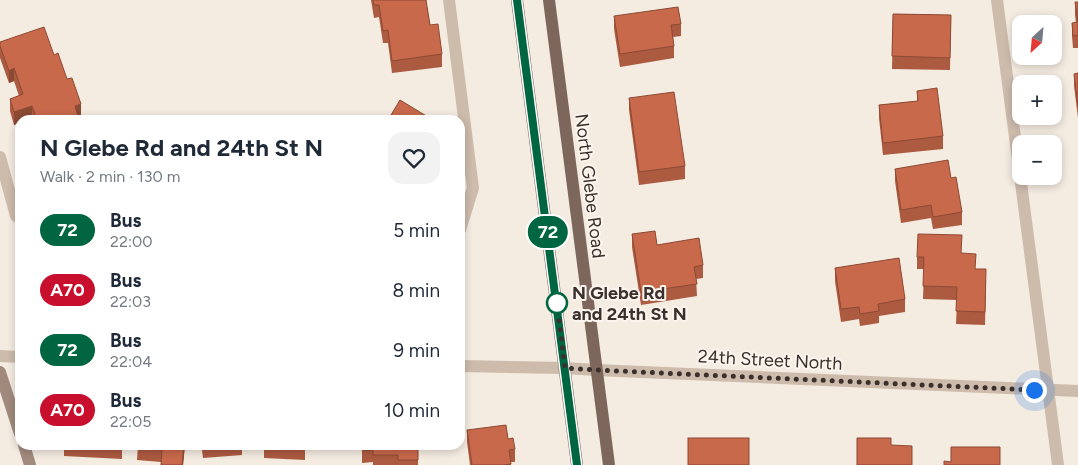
<!DOCTYPE html>
<html lang="en">
<head>
<meta charset="utf-8">
<style>
  :root { --surface:#fff; --page:#f2f2f3; --text:#1f2937; --muted:#747a83 }
  body { margin:0; font-family:Figtree,sans-serif; background:var(--page); color:var(--text); height:100vh; display:flex; flex-direction:column; font-size:19px; white-space:nowrap }
  * { box-sizing:border-box; margin:0 }
  p { font-size:16px; color:var(--muted) }
  .icon { flex:none; width:28px; height:28px; fill:none; stroke:currentColor; stroke-width:2; stroke-linecap:round; stroke-linejoin:round }
  .map { position:relative; flex:1; overflow:hidden }
  .drawer { position:absolute; left:15px; top:115px; width:450px; height:335px; display:flex; flex-direction:column; background:var(--surface); border-radius:15px; box-shadow:0 2px 8px #0003 }
  .drawer>* { flex:none }
  .badge { padding:0 10px; border-radius:16px; font-size:18px; line-height:32px }
  .needle { width:32px; rotate:206deg }
  .controls { position:absolute; left:1012px; top:15px; display:grid; gap:10px }
  .controls a { display:grid; place-items:center; width:50px; height:50px; border-radius:10px; background:var(--surface); box-shadow:0 2px 8px #0003; font-size:25px }
  .you { position:absolute; width:25px; height:25px; margin:-12px; border:4px solid #fff; border-radius:50%; background:#1a73e8; box-shadow:0 0 0 8px #1a73e833 }
  .map>.badge { position:absolute; translate:-50% -50%; box-shadow:0 0 0 2px #fff }
  .round { display:grid; place-items:center; flex:none; width:52px; height:52px; border-radius:15px; background:var(--page) }
  .head { display:flex; align-items:center; justify-content:space-between; height:85px; padding:0 25px }
  h1 { font-size:24px; font-weight:700; line-height:38px }
  ul { padding:0; list-style:none }
  li { display:flex; align-items:center; gap:15px; height:60px; padding:0 25px }
  li div { flex:1 }
  li b { display:block; font-size:19px }
  li em { font-style:normal }
  li .badge { min-width:55px; font-weight:700; text-align:center }
  .map>svg:first-child { display:block }
</style>
</head>
<body>
<div class="map">
<svg width="1078" height="465" viewBox="0 0 1078 465">
  <rect width="100%" height="100%" fill="#f4ebe1"/>
  <g fill="none" stroke-linecap="round" stroke-linejoin="round">
    <!-- street -->
    <g stroke="#cdbbac" stroke-width="12">
      <polyline points="449,0 473,188 460,230"/>
      <polyline points="997,0 1058,465"/>
      <polyline points="0,157 16,216 20,219"/>
      <polyline points="0,356 20,357"/>
      <polyline points="460,366 565,368 596,370 1078,391"/>
    </g>
    <!-- secondary -->
    <g stroke="#a18a7d" stroke-width="12">
      <polyline points="0,372 20,434"/>
      <polyline points="24,445 30,465"/>
    </g>
    <!-- primary -->
    <g stroke="#7d675c" stroke-width="12">
      <polyline points="517,0 577,465"/>
      <polyline points="549,0 609,465"/>
    </g>
  </g>
  <!-- wall -->
  <g fill="#ac5a40">
    <polygon points="371,0 426,0 430,25 442,54 442,67 392,73 388,43 383,43 379,17 374,18"/>
    <polygon points="1075,2 1078,2 1078,48 1073,48 1072,36 1072,23 1076,23 1075,15"/>
    <polygon points="893,14 951,15 950,70 892,69"/>
    <polygon points="614,16 681,24 681,36 673,37 674,46 674,58 620,67 614,29"/>
    <polygon points="0,42 54,55 81,117 78,117 79,120 33,120 32,119 28,120 20,120 14,125 10,111 10,99 19,96 14,81 9,83 0,58"/>
    <polygon points="1078,73 1078,118 1074,86 1074,74"/>
    <polygon points="917,91 943,136 943,149 883,155 879,118 879,105 917,101"/>
    <polygon points="629,98 685,166 685,179 639,185 629,110"/>
    <polygon points="895,169 951,178 962,212 962,225 933,229 931,218 901,223 895,181"/>
    <polygon points="632,234 703,265 703,278 696,279 697,296 641,305 632,247"/>
    <polygon points="961,253 976,269 986,282 985,325 956,324 957,300 923,299 924,269 917,269 917,257"/>
    <polygon points="835,268 905,299 905,312 879,316 879,323 860,326 859,319 841,322 835,281"/>
    <polygon points="467,430 508,439 515,449 515,462 511,462 511,465 470,465 467,442"/>
    <polygon points="64,445 122,445 122,459 64,456"/>
    <polygon points="138,445 185,445 183,465 161,465 161,462 137,460"/>
    <polygon points="193,445 242,445 242,455 203,458 202,450 193,450"/>
    <polygon points="264,445 305,445 305,460 264,458"/>
    <polygon points="362,445 418,445 418,465 373,465 373,462 362,463"/>
  </g>
  <!-- shaded-wall -->
  <g fill="#8c4a34">
    <polygon points="14,68 14,81 9,83 9,71"/>
    <polygon points="81,104 81,117 75,119 75,106"/>
    <polygon points="32,106 32,119 28,120 20,120 20,123 14,125 14,112"/>
    <polygon points="184,445 185,445 183,465 182,465"/>
  </g>
  <!-- building -->
  <g fill="#c8694b" stroke="#8c4a34">
    <polygon points="373,0 426,0 430,25 438,24 442,54 392,61 388,30 383,31 379,5 374,5"/>
    <polygon points="1075,2 1078,2 1078,35 1073,36 1072,23 1078,22"/>
    <polygon points="678,7 681,24 671,25 674,46 620,54 614,16"/>
    <polygon points="893,14 951,15 950,58 892,56"/>
    <polygon points="44,27 54,55 58,53 67,79 72,78 81,104 75,106 79,120 34,120 37,119 32,106 14,112 10,99 23,94 14,68 9,71 0,46 0,42"/>
    <polygon points="1078,73 1078,106 1074,74"/>
    <polygon points="937,88 943,136 883,143 879,105 918,101 917,91"/>
    <polygon points="674,92 685,166 639,172 629,98"/>
    <polygon points="400,100 433,120 388,120"/>
    <polygon points="948,160 951,178 956,177 962,212 933,217 931,205 901,210 895,169"/>
    <polygon points="655,231 657,245 699,238 703,265 694,267 697,284 641,292 632,234"/>
    <polygon points="918,234 962,235 961,253 976,254 975,269 986,269 985,312 956,311 957,287 923,286 924,257 917,257"/>
    <polygon points="899,258 905,299 878,304 879,311 860,314 859,307 841,309 835,268"/>
    <polygon points="506,425 508,439 513,438 515,449 509,450 511,464 504,465 472,465 467,430"/>
    <rect x="688" y="438" width="61" height="27"/>
    <polygon points="857,438 891,438 891,445 912,446 912,465 857,465"/>
    <polygon points="83,445 122,445 122,447"/>
    <polygon points="138,445 184,445 182,465 161,465 162,450 137,448"/>
    <polygon points="264,445 305,445 305,447 264,446"/>
    <polygon points="362,445 418,445 418,460 398,460 398,455 373,455 373,450 362,450"/>
    <polygon points="951,447 1000,447 1000,465 944,465 944,461 951,462"/>
  </g>
  <g fill="none" stroke-linecap="round" stroke-linejoin="round">
    <defs>
      <polyline id="line" points="517,0 577,465"/>
    </defs>
    <!-- line casing -->
    <use href="#line" stroke="#fff" stroke-width="11"/>
    <!-- line -->
    <use href="#line" stroke="#006641" stroke-width="8"/>
    <!-- walk -->
    <polyline stroke="#3b302b" stroke-width="5" stroke-dasharray="0 9" points="557,303 565,368 596,370 1034,390"/>
  </g>
  <!-- markers -->
  <circle fill="#fff" stroke="#006641" stroke-width="2.5" cx="557" cy="303" r="10"/>
  <g text-anchor="middle" dominant-baseline="central" stroke-width="4" stroke-linejoin="round" paint-order="stroke">
    <!-- street labels -->
    <g font-size="18" fill="#3b302b" stroke="#fbf5ee">
      <text transform="translate(590 186) rotate(83)">North Glebe Road</text>
      <text transform="translate(770 360) rotate(3)">24th Street North</text>
    </g>
    <!-- stop labels -->
    <g font-size="18" font-weight="bold" fill="#3b302b" stroke="#fbf5ee" text-anchor="start">
      <text x="572" y="293">N Glebe Rd<tspan x="572" dy="21">and 24th St N</tspan></text>
    </g>
  </g>
</svg>
<div class="controls">
<a><svg class="needle" viewBox="-14 -14 28 28"><path d="M0-13l5 13h-10z" fill="#e53935"/><path d="M0 13l5-13h-10z" fill="#747a83"/></svg></a>
<a>+</a>
<a>−</a>
</div>
<div class="you" style="left:1034px;top:390px"></div>
<b class="badge" style="left:548px;top:232px;background:#006641;color:#fff">72</b>
<section class="drawer">
<div class="head"><div><h1>N Glebe Rd and 24th St N</h1><p>Walk · 2 min · 130 m</p></div><a class="round"><svg class="icon" aria-label="heart" viewBox="0 0 24 24"><path d="M12 20l-8-8c-3-5 5-10 8-4 3-6 11-1 8 4z"/></svg></a></div>
<ul>
<li><span class="badge" style="background:#006641;color:#fff">72</span><div><b>Bus</b><p>22:00</p></div><em>5 min</em></li>
<li><span class="badge" style="background:#c8102e;color:#fff">A70</span><div><b>Bus</b><p>22:03</p></div><em>8 min</em></li>
<li><span class="badge" style="background:#006641;color:#fff">72</span><div><b>Bus</b><p>22:04</p></div><em>9 min</em></li>
<li><span class="badge" style="background:#c8102e;color:#fff">A70</span><div><b>Bus</b><p>22:05</p></div><em>10 min</em></li>
</ul>
</section>
</div>
</body>
</html>
